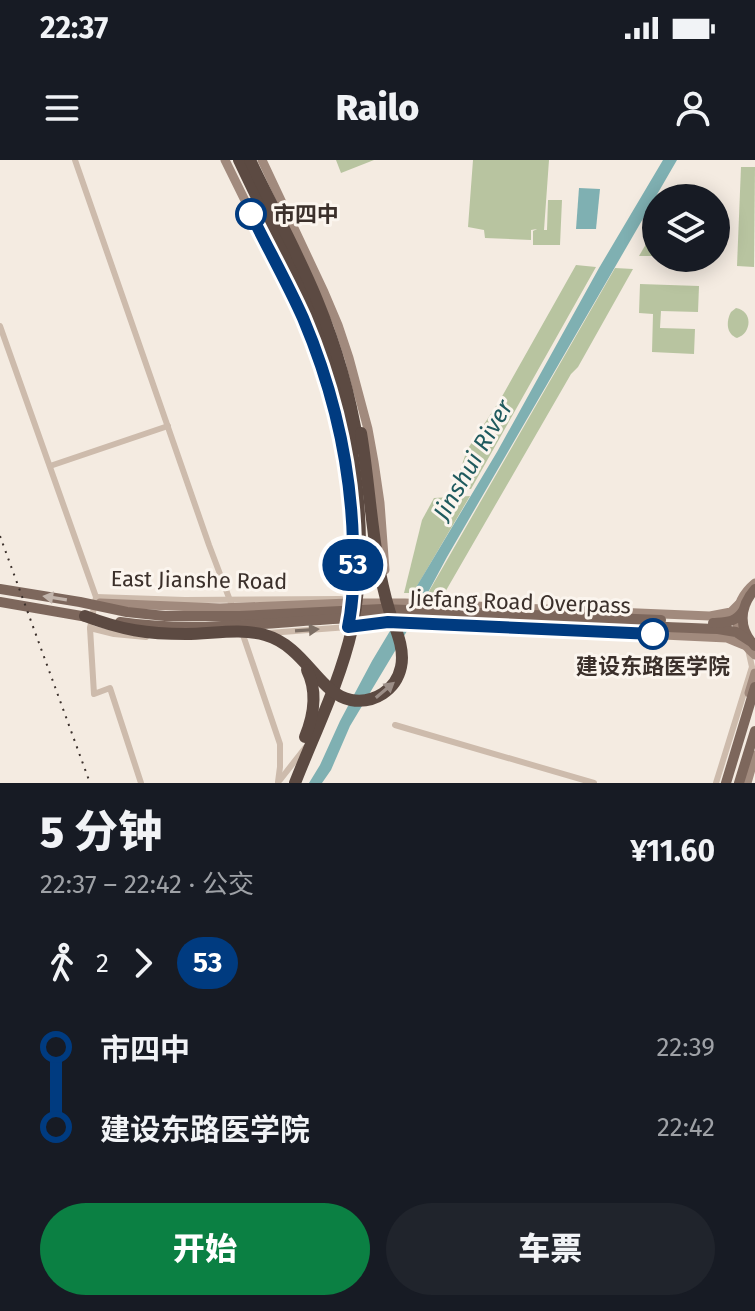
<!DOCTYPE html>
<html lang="zh">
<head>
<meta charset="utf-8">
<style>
  :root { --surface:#171b24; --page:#20242c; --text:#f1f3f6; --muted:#9ea1a6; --accent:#0b8043 }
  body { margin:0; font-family:"Fira Sans","Noto Sans SC",sans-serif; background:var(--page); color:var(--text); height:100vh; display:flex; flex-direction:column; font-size:30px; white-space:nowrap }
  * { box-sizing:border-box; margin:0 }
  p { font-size:26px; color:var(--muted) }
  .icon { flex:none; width:44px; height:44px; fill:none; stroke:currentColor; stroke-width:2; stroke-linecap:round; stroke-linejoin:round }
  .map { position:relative; height:623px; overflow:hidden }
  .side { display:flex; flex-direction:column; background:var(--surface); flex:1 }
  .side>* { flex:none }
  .badge { padding:0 16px; border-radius:26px; font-size:28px; line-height:52px }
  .controls { position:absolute; left:642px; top:24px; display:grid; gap:16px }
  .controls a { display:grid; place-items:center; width:88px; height:88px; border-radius:50%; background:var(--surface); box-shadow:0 4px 20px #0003; font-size:40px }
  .map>.badge { position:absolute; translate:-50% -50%; box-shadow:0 0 0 4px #fff }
  .legs { display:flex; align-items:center; gap:12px; height:88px; padding:0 40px; font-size:26px }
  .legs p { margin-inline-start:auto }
  .summary { display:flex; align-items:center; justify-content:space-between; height:136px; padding:0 40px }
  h1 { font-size:44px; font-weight:800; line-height:60px }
  .button { display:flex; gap:16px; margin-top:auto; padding:16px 40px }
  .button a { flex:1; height:92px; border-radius:48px; background:var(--accent); color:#fff; font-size:32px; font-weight:800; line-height:92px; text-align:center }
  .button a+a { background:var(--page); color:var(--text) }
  ul { padding:0 40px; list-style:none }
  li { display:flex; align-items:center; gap:28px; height:80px; font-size:30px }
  li i { display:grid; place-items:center; width:12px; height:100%; margin:0 10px; background:currentColor }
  li i::after { content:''; width:20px; height:20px; margin:-10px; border:6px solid; border-radius:50%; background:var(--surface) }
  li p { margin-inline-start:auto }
  li:first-child i { background:linear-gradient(#0000 50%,currentColor 0) }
  li:last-child i { background:linear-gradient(currentColor 50%,#0000 0) }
  .status { display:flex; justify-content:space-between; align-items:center; height:56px; padding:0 40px; background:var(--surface); direction:ltr }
  .status svg { height:22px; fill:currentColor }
  header { display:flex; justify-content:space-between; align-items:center; height:104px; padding:0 40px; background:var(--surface); font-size:36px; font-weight:800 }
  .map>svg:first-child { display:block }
</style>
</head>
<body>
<div class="status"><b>22:37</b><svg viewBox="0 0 49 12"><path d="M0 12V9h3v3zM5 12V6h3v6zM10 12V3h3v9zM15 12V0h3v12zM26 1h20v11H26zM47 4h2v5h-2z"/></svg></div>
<header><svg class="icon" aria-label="menu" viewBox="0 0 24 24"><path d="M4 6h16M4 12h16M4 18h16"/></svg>Railo<svg class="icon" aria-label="person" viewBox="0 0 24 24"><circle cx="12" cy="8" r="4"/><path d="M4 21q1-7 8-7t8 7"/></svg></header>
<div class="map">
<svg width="755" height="623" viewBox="0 0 755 623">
  <rect width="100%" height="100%" fill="#f4ebe1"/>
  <!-- green -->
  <g fill="#b8c4a0">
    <polygon points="336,0 374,0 341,13"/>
    <polygon points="473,0 549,0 544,70 547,70 548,40 562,40 560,85 533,85 533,71 537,69 531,70 531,80 485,78 484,70 468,67"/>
    <polygon points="741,7 755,7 754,107 737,106"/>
    <polygon points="656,67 656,96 639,96"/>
    <polygon points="576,105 596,107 471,329 454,328 467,290 500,240"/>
    <polygon points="615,108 633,109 578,207 571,214 444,434 428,433"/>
    <polygon points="640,124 699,126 698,152 661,151 660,168 695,169 694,194 652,192 653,154 639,153"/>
    <path d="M 736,148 C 753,151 752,173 737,178 C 726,174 726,161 731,152 Z"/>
    <polygon points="470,336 413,433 404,433 422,360 434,338"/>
  </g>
  <!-- water -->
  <g fill="#7fb0b2">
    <polygon points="663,0 677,0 447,397 410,466 350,566 331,610 322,623 309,623 320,605 340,561 372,501 497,292 599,108"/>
    <polygon points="579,28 600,29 596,69 576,69"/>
  </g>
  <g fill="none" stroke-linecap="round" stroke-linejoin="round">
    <!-- street -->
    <g stroke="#cdbbac" stroke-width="6">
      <polyline points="75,0 209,385 234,451"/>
      <polyline points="0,166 96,437 90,468 94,534 110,528 141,623"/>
      <polyline points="50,306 168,266"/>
      <polyline points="96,437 185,440 341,439 346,441"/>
      <polyline points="90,468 114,474 146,477"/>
      <polyline points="242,472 280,584 280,607 278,622"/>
      <polyline points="269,473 348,467"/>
      <polyline points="395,565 594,623"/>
      <polyline points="280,620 305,588"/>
      <polyline points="716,623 752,507 748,489"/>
    </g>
    <!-- secondary -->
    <g stroke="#a18a7d" stroke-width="9">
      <polyline points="225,0 295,142 311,177 326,222 338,267 348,314 353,412"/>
      <polyline points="262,0 324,132 338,165 349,198 368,269 374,302 380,343 385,410"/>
      <path d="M 755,423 C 731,443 731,475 755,495"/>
      <polyline points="100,443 220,448 349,443 405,443 710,456 731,452 739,444"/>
      <polyline points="348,466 348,467 388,462 727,478 744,485"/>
      <polyline points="749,533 755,513"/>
      <polyline points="747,623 755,595"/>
    </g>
    <!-- primary -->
    <g stroke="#7d675c" stroke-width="10">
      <polyline points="0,429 80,442 127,452 165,456 240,456 382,449 661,460"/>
      <path d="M 755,429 C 739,447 738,469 755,486"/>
      <polyline points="0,442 93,458"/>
      <path d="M 120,462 C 207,475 295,458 383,457 C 494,457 607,465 718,469 L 736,472 L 750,481"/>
      <path d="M 713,463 C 726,462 735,463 743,451"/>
      <polyline points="726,623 755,527"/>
      <polyline points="739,623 755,571"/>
    </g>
    <!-- highway -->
    <g stroke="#5c4a42" stroke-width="12">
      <path d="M 239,0 C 263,51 289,102 313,153 C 352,242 372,374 352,469 C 340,522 315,572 295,623"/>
      <path d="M 250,0 C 272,47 298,93 317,140 C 336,186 350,234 358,284"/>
      <path d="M 85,456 C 122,470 147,474 186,474 C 212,474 240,468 265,475 C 305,486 319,534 351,540 C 374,544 396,530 401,507 C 405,489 396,470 390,453 C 372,395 371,333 361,273"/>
      <path d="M 305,577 C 314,555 318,532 307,510"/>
    </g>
    <!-- rail -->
    <polyline stroke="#3b302b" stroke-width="2" stroke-dasharray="2 6" stroke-linecap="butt" points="0,376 90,623"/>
  </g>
  <!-- one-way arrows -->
  <defs><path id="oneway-solid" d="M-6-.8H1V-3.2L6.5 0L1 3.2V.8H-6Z" transform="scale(2)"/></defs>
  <use fill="#c2b5ac" href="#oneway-solid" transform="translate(55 438) rotate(-171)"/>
  <use fill="#7d6f65" href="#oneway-solid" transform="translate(307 470) rotate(-4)"/>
  <use fill="#9c8e87" href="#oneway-solid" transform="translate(385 530) rotate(-40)"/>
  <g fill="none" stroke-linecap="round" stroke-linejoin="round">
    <defs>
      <path id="line-1" d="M 251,54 C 268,89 287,122 303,158 C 333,229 351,305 353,383 C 354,412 354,439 348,467 L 388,462 L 653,474"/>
    </defs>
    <!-- line-1 casing -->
    <use href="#line-1" stroke="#fff" stroke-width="18"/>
    <!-- line-1 -->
    <use href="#line-1" stroke="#003b80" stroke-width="12"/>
  </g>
  <!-- markers -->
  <g fill="#fff" stroke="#003b80" stroke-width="4">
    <circle cx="251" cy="54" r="14"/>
    <circle cx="653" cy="474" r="14"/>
  </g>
  <g text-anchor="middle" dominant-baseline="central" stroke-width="6" stroke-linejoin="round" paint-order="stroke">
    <!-- stop labels -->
    <g font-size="22" font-weight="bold" fill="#3b302b" stroke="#fbf5ee" text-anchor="start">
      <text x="273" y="54">市四中</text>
      <text x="653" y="506" text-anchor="middle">建设东路医学院</text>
    </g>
    <!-- street labels -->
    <g font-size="22" fill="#3b302b" stroke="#fbf5ee">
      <text transform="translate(199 420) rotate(1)">East Jianshe Road</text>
      <text transform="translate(520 442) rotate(2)">Jiefang Road Overpass</text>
    </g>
    <!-- water labels -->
    <g font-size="24" font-style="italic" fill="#1f5a5e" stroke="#fbf5ee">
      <text transform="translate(473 300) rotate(-60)">Jinshui River</text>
    </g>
  </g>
</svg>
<div class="controls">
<a><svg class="icon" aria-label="layers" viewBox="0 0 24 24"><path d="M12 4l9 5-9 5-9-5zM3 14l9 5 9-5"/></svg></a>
</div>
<b class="badge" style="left:353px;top:405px;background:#003b80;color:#fff">53</b>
</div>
<section class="side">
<div class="summary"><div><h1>5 分钟</h1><p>22:37 – 22:42 · 公交</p></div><b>¥11.60</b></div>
<div class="legs"><svg class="icon" aria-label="walk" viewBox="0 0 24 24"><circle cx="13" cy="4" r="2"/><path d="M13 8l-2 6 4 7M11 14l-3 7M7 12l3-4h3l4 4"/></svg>2<svg class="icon" aria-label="forward" viewBox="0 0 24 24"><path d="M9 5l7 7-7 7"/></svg><b class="badge" style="background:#003b80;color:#fff">53</b></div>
<ul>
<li><i style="color:#003b80"></i><b>市四中</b><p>22:39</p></li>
<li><i style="color:#003b80"></i><b>建设东路医学院</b><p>22:42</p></li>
</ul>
<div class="button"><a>开始</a><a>车票</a></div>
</section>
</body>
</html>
